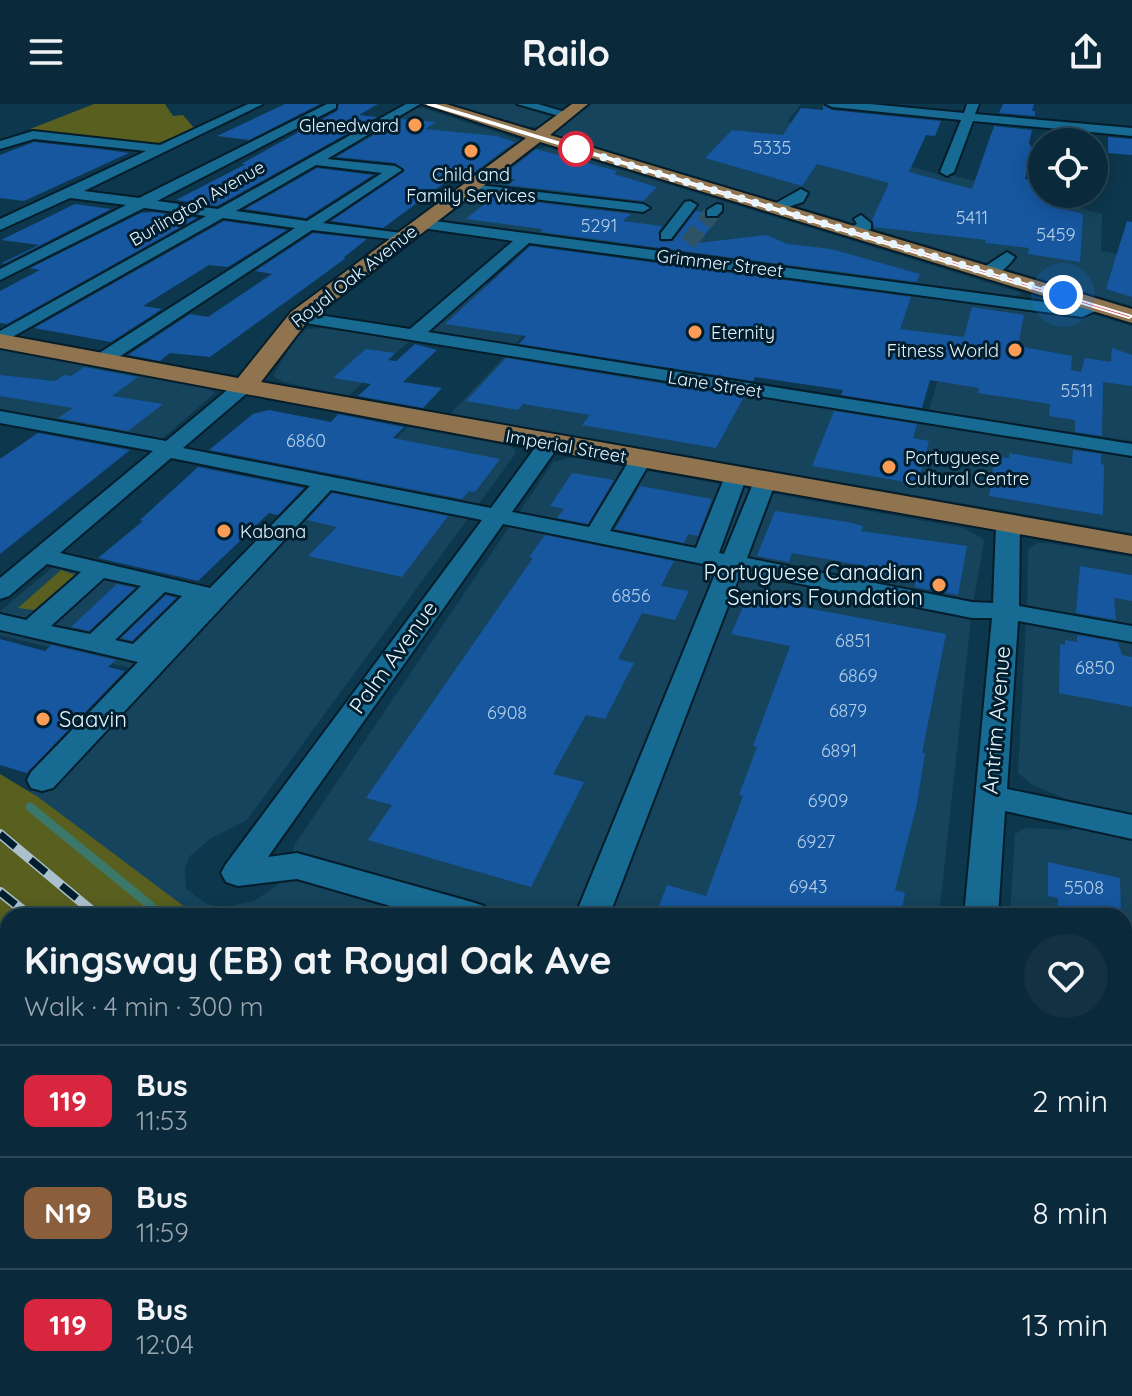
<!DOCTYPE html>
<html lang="en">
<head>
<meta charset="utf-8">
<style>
  :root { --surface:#0a293a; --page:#133142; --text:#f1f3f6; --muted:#99a6af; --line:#2a4554 }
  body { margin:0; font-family:Quicksand,sans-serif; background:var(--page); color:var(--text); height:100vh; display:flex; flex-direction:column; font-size:30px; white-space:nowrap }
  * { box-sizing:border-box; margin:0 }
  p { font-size:26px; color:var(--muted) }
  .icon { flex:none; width:44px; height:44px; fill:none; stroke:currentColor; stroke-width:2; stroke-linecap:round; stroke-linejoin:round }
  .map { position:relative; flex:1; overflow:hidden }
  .drawer { position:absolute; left:0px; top:804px; width:1132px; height:488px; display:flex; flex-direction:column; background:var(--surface); border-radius:24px 24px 0 0; box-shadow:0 4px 20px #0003,0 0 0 2px var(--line) }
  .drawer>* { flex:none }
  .badge { padding:0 16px; border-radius:12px; font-size:28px; line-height:52px }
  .buttons { position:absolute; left:1028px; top:24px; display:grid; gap:16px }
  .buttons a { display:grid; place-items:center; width:80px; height:80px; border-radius:50%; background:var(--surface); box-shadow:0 4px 20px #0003,0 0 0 2px var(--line); font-size:40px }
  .you { position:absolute; width:40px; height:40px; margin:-20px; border:6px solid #fff; border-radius:50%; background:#1a73e8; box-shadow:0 0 0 12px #1a73e833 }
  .map>.badge { position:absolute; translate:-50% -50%; box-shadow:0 0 0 4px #fff }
  .round { display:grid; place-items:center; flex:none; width:84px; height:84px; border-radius:42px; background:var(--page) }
  .headline { display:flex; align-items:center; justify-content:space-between; height:136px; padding:0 24px }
  h1 { font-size:38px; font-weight:800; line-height:60px }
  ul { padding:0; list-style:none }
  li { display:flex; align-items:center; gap:24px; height:112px; padding:0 24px; border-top:2px solid var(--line) }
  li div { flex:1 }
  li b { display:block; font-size:30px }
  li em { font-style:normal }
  li .badge { min-width:88px; font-weight:700; text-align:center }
  header { display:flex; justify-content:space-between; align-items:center; height:104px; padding:0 24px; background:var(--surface); font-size:36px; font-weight:800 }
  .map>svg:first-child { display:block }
</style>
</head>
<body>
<header><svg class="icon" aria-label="menu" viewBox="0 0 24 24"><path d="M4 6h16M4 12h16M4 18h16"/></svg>Railo<svg class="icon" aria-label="share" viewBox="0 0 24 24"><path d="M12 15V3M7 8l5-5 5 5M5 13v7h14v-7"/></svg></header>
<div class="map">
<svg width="1132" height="1292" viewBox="0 0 1132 1292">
  <rect width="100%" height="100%" fill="#0d374d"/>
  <!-- built -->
  <g fill="#15445c">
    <polygon points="451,0 523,0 556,9 539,22 528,23"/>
    <polygon points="592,0 801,0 787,18 858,25 848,44 940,71 955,72 1102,110 1101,147 1132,152 1132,202 553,30"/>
    <polygon points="417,4 423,4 521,36 482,65 405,56 419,46 354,38"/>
    <polygon points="547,43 1019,188 1022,190 1015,192 443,116 535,45"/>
    <polygon points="474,179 563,192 513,242 421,226"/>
    <polygon points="872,183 1095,211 1132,222 1132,337 929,307 946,246 850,232"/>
    <polygon points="323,224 338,225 411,236 348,292 283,278 273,272 296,234 307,225"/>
    <polygon points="0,245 207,282 215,289 157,339 0,313"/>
    <polygon points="504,253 1132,354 1132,429 450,310"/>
    <polygon points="407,323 510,342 515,345 516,349 247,716 210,735 190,752 185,764 186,785 207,800 223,803 254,797 279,780 295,740 553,358 572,353 963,424 982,434 984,437 972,506 939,812 197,812 30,688 146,568 0,531 0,507 70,449 225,485 326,378 351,383"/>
    <polygon points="1049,439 1132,453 1132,523 1039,506 1027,501 1028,445 1037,439"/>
    <polygon points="1026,518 1132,537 1132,713 1075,699 1031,680 1018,669"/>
    <polygon points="1090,721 1132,730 1132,887 1124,885 1124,812 1010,812 1015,730 1025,724 1069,726"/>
    <polygon points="1124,1131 1132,1133 1132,1292 834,1292 823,1284 1124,1284"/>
  </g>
  <!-- green -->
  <g fill="#585f1f">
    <polygon points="94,0 165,0 173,12 183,11 195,25 153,41 30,25"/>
    <polygon points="61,466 75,471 34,506 18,504"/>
    <polygon points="0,670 38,693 197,812 8,812 8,865 0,859"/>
    <polygon points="495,1284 822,1284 833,1292 504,1292"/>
  </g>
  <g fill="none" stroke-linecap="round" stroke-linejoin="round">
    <!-- stream -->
    <g stroke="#3c7869" stroke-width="9">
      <polyline points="30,703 151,802"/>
      <polyline points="160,807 166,812"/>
    </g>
  </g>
  <!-- building -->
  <g fill="#1657a0">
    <polygon points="285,0 320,0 249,36 217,32"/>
    <polygon points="339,0 378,0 359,11 377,13 217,102 176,96 246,60 241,60 337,7"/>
    <polygon points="1003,0 1034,0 1032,7 1035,7 1035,12 999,9"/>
    <polygon points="823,1 832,6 941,17 935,32 926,31 909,68 972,85 994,22 1032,26 1029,39 1032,44 1025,75 1042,77 1042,90 1051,90 1049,101 1083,110 1080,158 1028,150 1029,144 985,139 986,136 874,123 872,116 889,79 817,60 802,82 705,54 732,26 783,31 801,4 823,6"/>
    <polygon points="401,15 436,18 425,25 497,32 515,38 472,70 458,69 383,124 331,117 405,67 395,59 336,53"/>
    <polygon points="1108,33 1132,35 1132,51 1108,49"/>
    <polygon points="34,38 99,45 129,49 24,97 0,94 0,51"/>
    <polygon points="536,45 617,67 614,70 657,83 643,97 508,81 516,75 499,74"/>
    <polygon points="317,64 373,71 306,114 245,105"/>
    <polygon points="493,93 631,110 623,117 662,122 658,129 661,138 673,137 696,107 704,108 705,114 716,115 715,118 698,139 766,131 788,140 831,145 920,170 916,178 541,128 542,125 466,115"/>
    <polygon points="75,100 111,105 4,160 2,159 39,141 1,136"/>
    <polygon points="153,108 197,114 7,220 0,219 0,187 40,166 30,164 141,109"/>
    <polygon points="224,117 287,126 228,163 209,161 143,202 162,205 111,238 34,224"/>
    <polygon points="1127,117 1132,118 1132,193 1106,185"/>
    <polygon points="313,129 367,135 343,154 346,154 210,253 170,249 160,257 128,251 190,210 208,213 272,170 255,167"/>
    <polygon points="530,142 911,193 900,225 964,233 972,203 1024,211 1018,242 1072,252 1071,266 1081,268 1085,254 1111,258 1112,244 1132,251 1132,282 1103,278 1102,332 1075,328 1075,316 1049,312 1050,300 978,289 979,284 930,276 922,304 841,291 843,286 755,273 753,277 519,240 526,232 445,220"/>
    <polygon points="415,240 437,246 403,278 442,284 423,304 358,292 371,280 333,274 366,245 395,249 388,256 396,257"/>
    <polygon points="506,254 744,293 716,344 582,321 590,311 523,300 518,306 466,297"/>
    <polygon points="84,263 138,273 112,292 163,300 128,327 58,314 73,304 0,292 0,271 55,277 64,271 71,272"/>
    <polygon points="269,306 331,318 338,310 404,323 393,334 500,355 475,388 469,387 462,395 209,346 253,310"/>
    <polygon points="834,307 917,320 913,334 929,337 918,380 812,362"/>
    <polygon points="38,329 130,346 0,450 0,355"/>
    <polygon points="1073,346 1101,350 1101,360 1104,361 1103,411 989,392 995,352 1009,354 1009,349 1072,360"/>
    <polygon points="198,363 304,384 278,411 269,409 198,477 98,454 143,417 140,416"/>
    <polygon points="572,369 614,376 588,420 557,414 564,405 550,402"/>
    <polygon points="640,382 712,395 698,432 688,430 684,439 615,425"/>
    <polygon points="332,389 448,412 402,473 308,452 337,423 307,416"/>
    <polygon points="775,407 848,418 863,422 861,427 967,442 958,491 915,483 916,476 865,468 866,462 792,449 789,458 757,452"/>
    <polygon points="545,431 674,457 661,482 689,487 675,516 642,509 618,555 634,559 605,615 586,611 553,670 584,678 531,783 368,736 392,701 366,694 533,454 529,453"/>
    <polygon points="1080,462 1132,471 1132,497 1114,494 1116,516 1076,509"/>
    <polygon points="117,480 135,484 89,527 71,523"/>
    <polygon points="166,491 176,494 132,537 121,534"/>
    <polygon points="745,498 778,505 780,499 946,530 922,649 925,649 917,700 895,786 905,789 901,812 655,812 667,781 706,792 743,692 739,691 757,643 753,642 790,542 731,530"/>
    <polygon points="1077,531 1118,538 1122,551 1132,553 1132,603 1059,589 1060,540 1065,541 1065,536 1077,538"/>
    <polygon points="0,535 45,547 51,541 116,556 108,563 125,567 27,669 0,661"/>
    <polygon points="1048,758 1120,774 1121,812 1058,812 1058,794 1048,792"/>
  </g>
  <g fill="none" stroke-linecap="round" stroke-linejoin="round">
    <!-- minor-tunnel -->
    <polyline stroke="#2e5367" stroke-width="17" stroke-dasharray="17 8" stroke-linecap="butt" points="688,139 712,109"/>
    <defs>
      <g id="minor">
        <path d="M 248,0 L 263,0 L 84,87 L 139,94 L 327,0 L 336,0 L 336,4 L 157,97 L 218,105 L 406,0 L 420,0 L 327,55 L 395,62 L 402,66 L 323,119 L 402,129 L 407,131 L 407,137 L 312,126 L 110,259 L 96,259 L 94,255 L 96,251 L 295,124 L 223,114 L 0,240 L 0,227 L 206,112 L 144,104 L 0,176 L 0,165 L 126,101 L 70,94 L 0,126 L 0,115 L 146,47 L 34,35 L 0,45 L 0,37 L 33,27 L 160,41 ZM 316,61 L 382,69 L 307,117 L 236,107 Z"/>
        <polygon points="517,0 538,0 572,10 566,14"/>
        <polygon points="826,0 870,0 964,9 967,0 979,0 975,10 1132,24 1132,32 973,17 954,68 947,72 940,68 961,16 832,3"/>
        <polygon points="470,80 643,100 650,104 643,108 465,87 463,84"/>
        <polygon points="801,85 808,89 803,98 774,108 767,104"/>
        <polygon points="690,97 697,101 671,135 661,135 661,129 685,98"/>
        <polygon points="717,100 722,101 722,107 717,112 707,112 707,106"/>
        <polygon points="861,111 871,119 871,125 852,133 847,131 847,125 857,120 854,115"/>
        <polygon points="420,115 1081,203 1098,197 1104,198 1107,202 1082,213 529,139 428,228 1132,340 1132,352 293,217 290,213 299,208 410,225 513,137 415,123 412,120"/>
        <path d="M 1007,148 L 1015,153 C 1007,164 996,175 981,171 L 981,165 Z"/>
        <path d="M 245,275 L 255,281 L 252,285 L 183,344 L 491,404 L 542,334 L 550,333 L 561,339 L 512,408 L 589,423 L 633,350 L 641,348 L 652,355 L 610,427 L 696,444 L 725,372 L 736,365 L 747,372 L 719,449 L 724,450 L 754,377 L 765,370 L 776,377 L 747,454 L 972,498 L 993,499 L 996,421 L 1000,416 L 1016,416 L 1020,421 L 1019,502 L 1132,522 L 1132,538 L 1018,517 L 1007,685 L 1132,711 L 1132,735 L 1005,707 L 998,812 L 964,812 L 992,514 L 972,514 L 741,468 L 609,812 L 575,812 L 718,463 L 503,420 L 268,753 L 297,749 L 472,798 L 484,802 L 489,812 L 425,812 L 297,775 L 238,782 L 226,778 L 221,769 L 226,760 L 482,416 L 331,386 L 53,684 L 42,687 L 31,684 L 27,676 L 31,668 L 138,558 L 0,526 L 0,510 L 26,516 L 81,468 L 47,460 L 9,492 L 0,495 L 0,474 L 153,347 L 0,319 L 0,307 L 166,337 L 238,277 ZM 171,354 L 310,382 L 210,484 L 60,449 ZM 104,474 L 141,482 L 90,530 L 51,522 ZM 165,488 L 182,492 L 133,540 L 115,536 Z"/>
        <polygon points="0,892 8,895 8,931 0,928"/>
        <polygon points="1124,1074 1132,1076 1132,1118 1124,1116"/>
        <polygon points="112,1284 162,1284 159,1292 109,1292"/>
        <polygon points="394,1284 448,1284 451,1292 397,1292"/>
      </g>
      <polygon id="major" points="423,0 446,0 535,27 572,0 588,0 550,31 1132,205 1132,219 540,38 307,218 261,278 1132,432 1132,450 550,347 0,244 0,230 238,274 291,208 526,34"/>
    </defs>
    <!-- minor casing -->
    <use href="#minor" stroke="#051d2a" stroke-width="4"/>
    <!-- major casing -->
    <use href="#major" stroke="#051d2a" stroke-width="4"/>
    <!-- minor -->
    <use href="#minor" fill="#176b93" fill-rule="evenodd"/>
    <!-- major -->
    <use href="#major" fill="#8f744f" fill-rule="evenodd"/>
    <defs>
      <g id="rail-far1">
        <polyline points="0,730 98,812"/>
        <polyline points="0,788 30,812"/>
      </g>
      <g id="rail">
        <polyline points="608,1284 618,1292"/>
        <polyline points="649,1284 659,1292"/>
      </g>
    </defs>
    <!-- rail-far1 casing -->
    <use href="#rail-far1" stroke="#acc1ce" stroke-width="10"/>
    <!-- rail casing -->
    <use href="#rail" stroke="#acc1ce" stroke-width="12"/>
    <!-- rail-far1 -->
    <use href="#rail-far1" stroke="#001e2e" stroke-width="7" stroke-dasharray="20" stroke-linecap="butt"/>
    <!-- rail -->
    <use href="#rail" stroke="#001e2e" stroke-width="9" stroke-dasharray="26" stroke-linecap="butt"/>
  </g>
  <!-- line -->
  <polygon fill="#d7263d" stroke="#fff" stroke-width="2" points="427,0 432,0 1132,212 1129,214"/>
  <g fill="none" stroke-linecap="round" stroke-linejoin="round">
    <!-- walk -->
    <polyline stroke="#e6f4fd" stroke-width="8" stroke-dasharray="0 14.4" points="576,45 1063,191"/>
  </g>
  <!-- markers -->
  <g fill="#fd9c55" stroke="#001e2e" stroke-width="3">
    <circle cx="415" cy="21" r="8"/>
    <circle cx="471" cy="47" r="8"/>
    <circle cx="695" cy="228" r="8"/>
    <circle cx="1015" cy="246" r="8"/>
    <circle cx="889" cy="363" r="8"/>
    <circle cx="224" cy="427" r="8"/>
    <circle cx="939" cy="481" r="8"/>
    <circle cx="43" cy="615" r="8"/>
  </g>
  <circle fill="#fff" stroke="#d7263d" stroke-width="4" cx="576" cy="45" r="16"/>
  <g text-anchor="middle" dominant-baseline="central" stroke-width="6" stroke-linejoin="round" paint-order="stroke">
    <!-- far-poi labels -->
    <g font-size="18" fill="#e6f4fd" stroke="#001e2e" text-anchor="start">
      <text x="399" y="21" text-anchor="end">Glenedward</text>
      <text x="471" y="70" text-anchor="middle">Child and<tspan x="471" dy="21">Family Services</tspan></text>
      <text x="711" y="228">Eternity</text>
      <text x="999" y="246" text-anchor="end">Fitness World</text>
      <text x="905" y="353">Portuguese<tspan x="905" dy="21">Cultural Centre</tspan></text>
      <text x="240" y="427">Kabana</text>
    </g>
    <!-- number labels -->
    <g font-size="18" fill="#b2cde6">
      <text x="772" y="43">5335</text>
      <text x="972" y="113">5411</text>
      <text x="599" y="121">5291</text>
      <text x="1056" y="130">5459</text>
      <text x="1077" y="286">5511</text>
      <text x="306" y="336">6860</text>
      <text x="631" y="491">6856</text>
      <text x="853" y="536">6851</text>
      <text x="1095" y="563">6850</text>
      <text x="858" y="571">6869</text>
      <text x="848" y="606">6879</text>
      <text x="507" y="608">6908</text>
      <text x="839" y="646">6891</text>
      <text x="828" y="696">6909</text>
      <text x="816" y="737">6927</text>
      <text x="808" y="782">6943</text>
      <text x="1084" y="783">5508</text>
    </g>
    <!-- far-street labels -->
    <g font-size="18" fill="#e6f4fd" stroke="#001e2e">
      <text transform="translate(197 99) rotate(-30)">Burlington Avenue</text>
      <text transform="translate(720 159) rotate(7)">Grimmer Street</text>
      <text transform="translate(354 172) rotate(-38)">Royal Oak Avenue</text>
      <text transform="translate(715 280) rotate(9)">Lane Street</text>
      <text transform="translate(566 342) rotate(10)">Imperial Street</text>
    </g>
    <!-- poi labels -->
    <g font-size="22" fill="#e6f4fd" stroke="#001e2e" text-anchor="end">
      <text x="923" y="468">Portuguese Canadian<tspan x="923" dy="25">Seniors Foundation</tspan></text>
      <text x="59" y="615" text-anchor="start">Saavin</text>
    </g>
    <!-- street labels -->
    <g font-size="22" fill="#e6f4fd" stroke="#001e2e">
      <text transform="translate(393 553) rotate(-54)">Palm Avenue</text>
      <text transform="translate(996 616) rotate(-85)">Antrim Avenue</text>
    </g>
  </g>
</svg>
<div class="buttons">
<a><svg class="icon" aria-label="locate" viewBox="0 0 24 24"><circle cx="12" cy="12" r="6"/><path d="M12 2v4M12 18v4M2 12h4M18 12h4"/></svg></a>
</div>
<div class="you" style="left:1063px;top:191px"></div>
<section class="drawer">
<div class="headline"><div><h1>Kingsway (EB) at Royal Oak Ave</h1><p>Walk · 4 min · 300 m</p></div><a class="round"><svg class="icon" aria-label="heart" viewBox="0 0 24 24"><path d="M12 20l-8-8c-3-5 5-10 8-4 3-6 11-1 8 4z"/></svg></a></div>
<ul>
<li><span class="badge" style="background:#d7263d;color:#fff">119</span><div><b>Bus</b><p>11:53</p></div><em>2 min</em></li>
<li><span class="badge" style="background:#8b5e3c;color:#fff">N19</span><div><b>Bus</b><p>11:59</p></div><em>8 min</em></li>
<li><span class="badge" style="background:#d7263d;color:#fff">119</span><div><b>Bus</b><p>12:04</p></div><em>13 min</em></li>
</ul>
</section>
</div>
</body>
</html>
